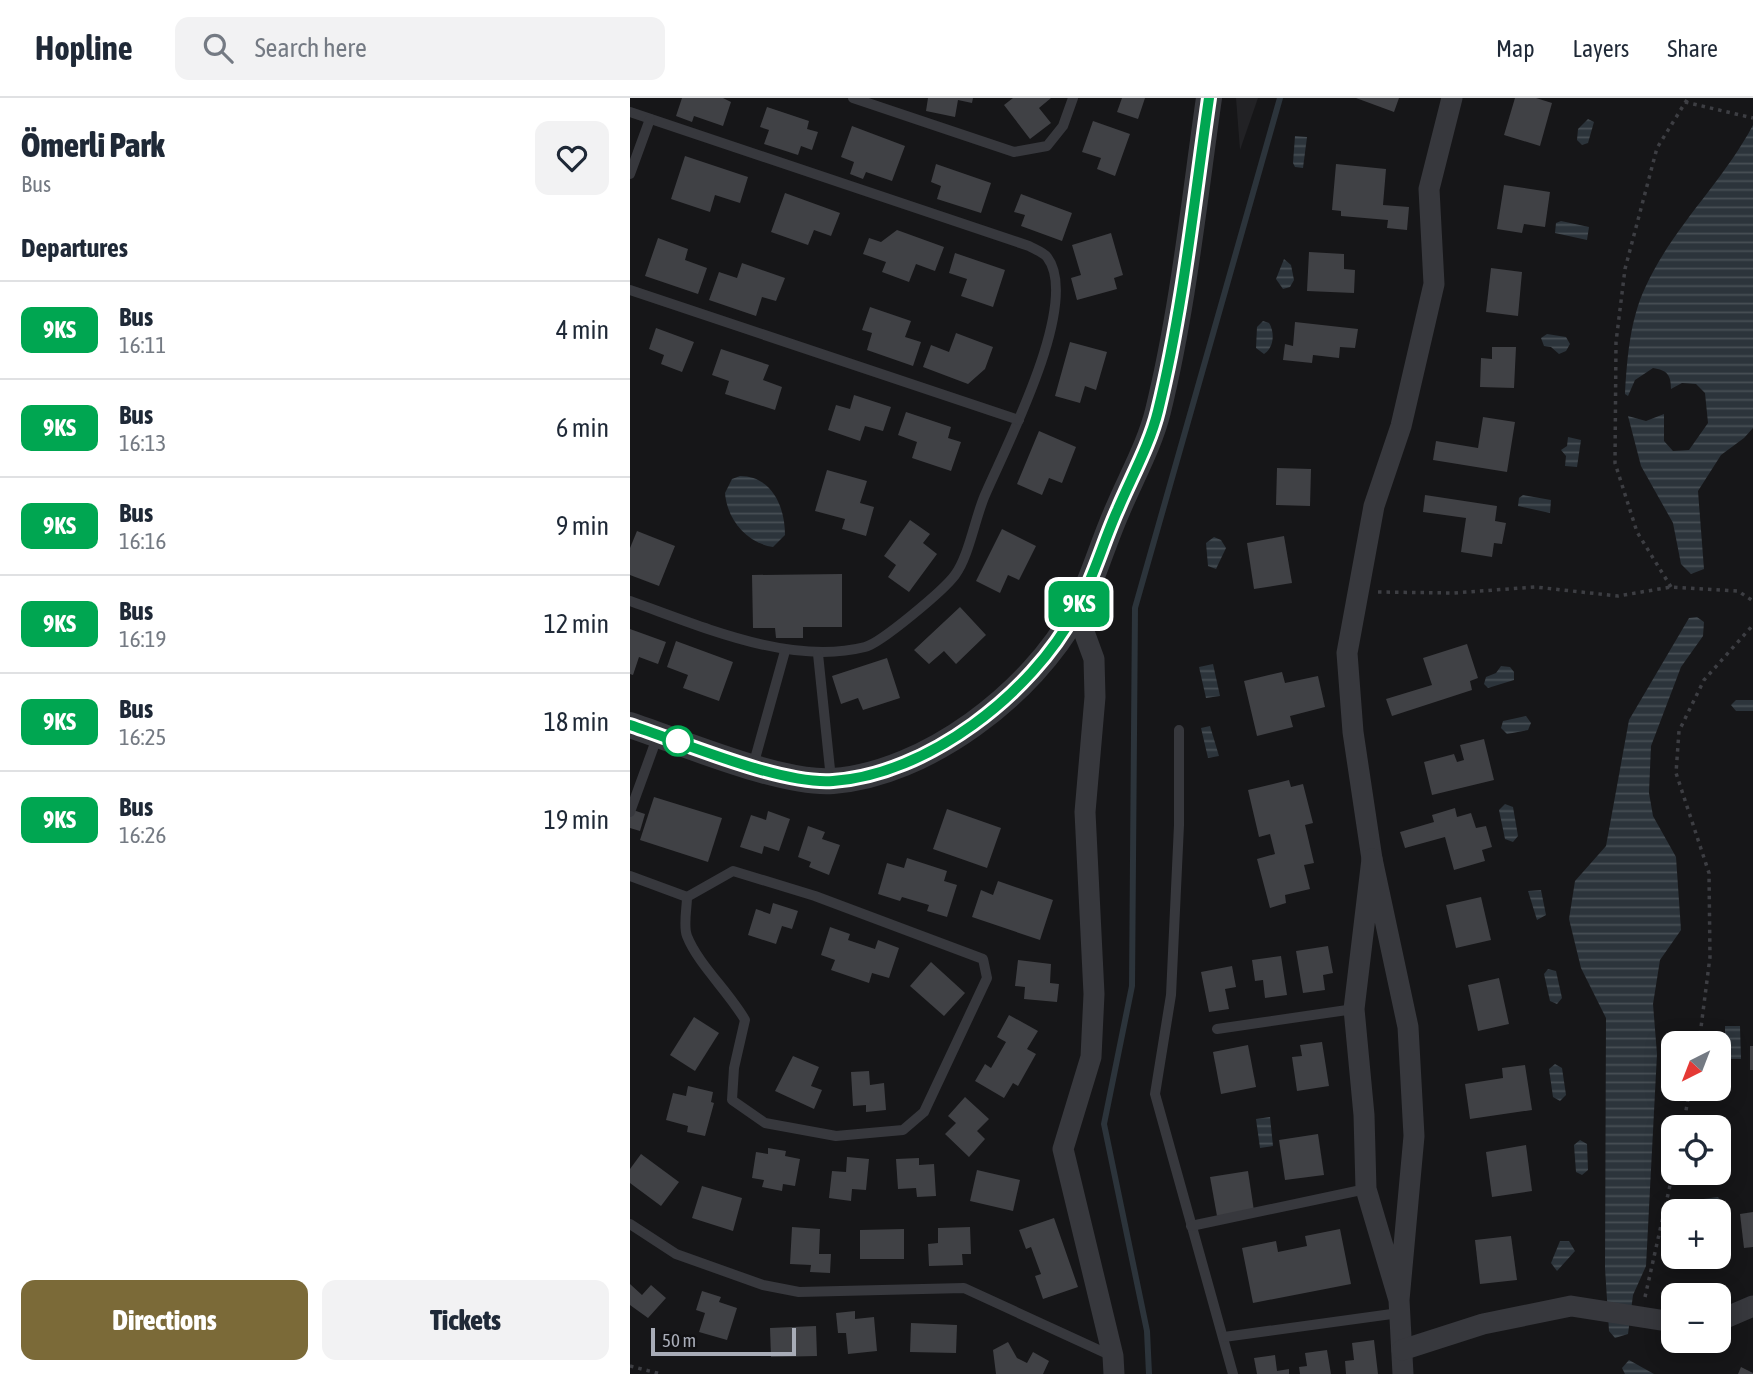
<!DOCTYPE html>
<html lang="en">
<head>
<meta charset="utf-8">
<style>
  :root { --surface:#fff; --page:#f2f2f3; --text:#1f2937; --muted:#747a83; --line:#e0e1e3; --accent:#7b6a38 }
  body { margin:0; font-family:"Asap Condensed",sans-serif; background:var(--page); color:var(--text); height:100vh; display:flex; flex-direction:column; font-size:26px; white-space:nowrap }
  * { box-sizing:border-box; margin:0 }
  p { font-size:23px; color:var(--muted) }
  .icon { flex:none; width:38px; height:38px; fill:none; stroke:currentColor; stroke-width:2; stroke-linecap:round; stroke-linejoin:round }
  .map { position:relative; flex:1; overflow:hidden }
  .side { display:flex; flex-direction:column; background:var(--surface); width:630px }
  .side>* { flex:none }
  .badge { padding:0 14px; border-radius:10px; font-size:24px; line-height:46px }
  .needle { width:46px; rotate:222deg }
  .tools { position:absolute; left:1031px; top:933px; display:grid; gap:14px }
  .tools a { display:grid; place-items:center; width:70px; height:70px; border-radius:14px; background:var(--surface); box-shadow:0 4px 18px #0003; font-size:35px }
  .scale { position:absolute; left:21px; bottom:18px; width:145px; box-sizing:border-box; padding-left:7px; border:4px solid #a8acb7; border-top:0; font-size:19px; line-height:24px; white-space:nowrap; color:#a8acb7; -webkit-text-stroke:5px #111113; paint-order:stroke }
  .map>.badge { position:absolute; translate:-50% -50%; box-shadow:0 0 0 4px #fff }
  h2 { padding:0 21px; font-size:26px; line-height:63px }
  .round { display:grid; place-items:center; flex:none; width:74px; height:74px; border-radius:14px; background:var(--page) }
  .overview { display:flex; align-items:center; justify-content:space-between; height:119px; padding:0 21px }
  h1 { font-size:33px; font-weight:800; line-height:52px }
  .primary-button { display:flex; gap:14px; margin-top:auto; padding:14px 21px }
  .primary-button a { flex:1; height:80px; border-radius:14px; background:var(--accent); color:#fff; font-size:28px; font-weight:800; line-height:80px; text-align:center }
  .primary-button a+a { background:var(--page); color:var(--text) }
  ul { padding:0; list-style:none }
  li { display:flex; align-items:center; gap:21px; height:98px; padding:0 21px; border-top:2px solid var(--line) }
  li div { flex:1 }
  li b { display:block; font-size:26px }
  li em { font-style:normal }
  li .badge { min-width:77px; font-weight:700; text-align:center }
  header { display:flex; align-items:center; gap:42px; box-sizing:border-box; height:98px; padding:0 35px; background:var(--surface); border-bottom:2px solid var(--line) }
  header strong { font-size:33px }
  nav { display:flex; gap:38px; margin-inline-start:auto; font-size:24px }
  .search { width:490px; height:63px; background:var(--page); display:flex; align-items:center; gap:18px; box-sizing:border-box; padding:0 24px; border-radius:14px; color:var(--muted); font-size:26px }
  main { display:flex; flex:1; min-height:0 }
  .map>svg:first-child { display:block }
</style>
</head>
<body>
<header>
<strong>Hopline</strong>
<div class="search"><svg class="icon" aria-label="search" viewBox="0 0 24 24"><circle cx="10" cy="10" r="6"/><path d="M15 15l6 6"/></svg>Search here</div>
<nav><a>Map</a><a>Layers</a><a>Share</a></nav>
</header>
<main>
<section class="side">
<div class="overview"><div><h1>Ömerli Park</h1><p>Bus</p></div><a class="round"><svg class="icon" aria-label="heart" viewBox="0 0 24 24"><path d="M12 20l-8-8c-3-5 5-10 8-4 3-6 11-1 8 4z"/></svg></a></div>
<h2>Departures</h2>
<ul>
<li><span class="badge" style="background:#00a651;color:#fff">9KS</span><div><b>Bus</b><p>16:11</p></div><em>4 min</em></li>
<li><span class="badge" style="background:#00a651;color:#fff">9KS</span><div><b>Bus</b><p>16:13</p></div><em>6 min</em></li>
<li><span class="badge" style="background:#00a651;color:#fff">9KS</span><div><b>Bus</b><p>16:16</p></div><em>9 min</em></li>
<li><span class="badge" style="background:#00a651;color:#fff">9KS</span><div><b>Bus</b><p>16:19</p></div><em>12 min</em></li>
<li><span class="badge" style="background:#00a651;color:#fff">9KS</span><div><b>Bus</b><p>16:25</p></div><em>18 min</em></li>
<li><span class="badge" style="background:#00a651;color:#fff">9KS</span><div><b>Bus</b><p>16:26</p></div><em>19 min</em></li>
</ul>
<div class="primary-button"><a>Directions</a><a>Tickets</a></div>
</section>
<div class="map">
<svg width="1123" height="1276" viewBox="0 0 1123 1276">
  <defs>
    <pattern id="water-rules" width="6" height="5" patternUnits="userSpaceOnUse" patternTransform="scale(1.75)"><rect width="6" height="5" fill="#2c343b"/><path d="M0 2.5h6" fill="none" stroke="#484f55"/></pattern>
  </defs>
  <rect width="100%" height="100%" fill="#161618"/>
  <!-- built -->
  <polygon fill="#222225" points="606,0 628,0 610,52"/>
  <!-- water -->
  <g fill="url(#water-rules)">
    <polygon points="958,21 964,24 958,45 952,47 947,42 948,31"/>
    <path d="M 1123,27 L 1123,330 L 1114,340 L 1091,357 L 1068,393 L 1074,471 L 1061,476 L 1051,466 L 1043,425 L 1011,368 L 998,318 L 1016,323 L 1034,316 L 1034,343 L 1043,353 L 1059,352 L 1078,325 L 1075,295 L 1066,286 L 1052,285 L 1041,291 C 1041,277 1037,272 1023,270 L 1005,282 L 998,298 L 995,296 C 997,261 1000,222 1015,190 C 1042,130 1093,84 1123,27 Z"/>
    <polygon points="665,38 677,39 673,70 665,69 663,65"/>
    <polygon points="931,123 959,129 957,142 925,135 926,125"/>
    <polygon points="654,161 661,167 664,182 660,189 653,191 646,181"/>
    <path d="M 633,223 L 639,225 C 645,234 644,250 634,256 L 626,250 L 627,229 Z"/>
    <polygon points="917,236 936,239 940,246 936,253 929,256 921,249 914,248 911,240"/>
    <polygon points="938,339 951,342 947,369 935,368 936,358 931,352 937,348"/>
    <path d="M 110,378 C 142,378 155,409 155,437 L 143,449 C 116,445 97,421 95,395 L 102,381 Z"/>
    <polygon points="893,397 921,402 920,415 888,408 889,400"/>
    <polygon points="584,439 591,442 596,450 586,471 578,468 576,445"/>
    <polygon points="1067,519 1074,524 1073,538 1051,569 1021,648 1019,695 1023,718 1046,759 1051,832 1030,862 1023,906 1027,956 1016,1168 1003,1197 998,1236 985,1240 979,1233 975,1170 976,920 951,870 939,821 945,783 976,748 999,622 1059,520"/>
    <polygon points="583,566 590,598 576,600 569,569"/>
    <polygon points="871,568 880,569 884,574 884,582 858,590 854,586 856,579 866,575"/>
    <polygon points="1106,602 1123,602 1123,613 1106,613 1101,607"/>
    <polygon points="896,618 901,625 898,632 877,636 871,630 873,623"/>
    <polygon points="580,628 589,658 578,660 571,630"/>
    <polygon points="875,706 883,709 888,738 883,744 875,741 869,712"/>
    <polygon points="911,792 916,817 907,822 898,793"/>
    <polygon points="918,871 926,873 932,900 927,906 920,903 914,876"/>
    <polygon points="1095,928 1110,928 1111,961 1095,961"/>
    <polygon points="925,966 932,970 936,997 930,1003 923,999 919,971"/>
    <polygon points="640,1019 643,1048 630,1050 626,1021"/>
    <polygon points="950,1042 957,1046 958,1072 952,1077 946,1074 944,1047"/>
    <polygon points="1088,1099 1093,1106 1089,1113 1056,1111 1059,1103"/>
    <polygon points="930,1143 939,1143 945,1153 927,1173 921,1165"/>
    <polygon points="999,1262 1024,1276 995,1276 992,1270"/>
  </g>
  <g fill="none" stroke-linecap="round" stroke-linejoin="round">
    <!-- stream -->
    <polyline stroke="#2c343b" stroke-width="6" points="519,1276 517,1233 474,1026 502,888 505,510 650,0"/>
  </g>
  <!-- building -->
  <g fill="#404145">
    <polygon points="52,0 93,0 101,4 93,28 64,18 62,24 46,18"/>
    <polygon points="298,0 343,0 342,5 328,2 325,19 296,13"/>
    <polygon points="383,0 421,0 409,10 421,25 400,41 374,7"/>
    <polygon points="492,0 515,0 508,21 487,14"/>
    <polygon points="726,0 769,0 764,14"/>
    <polygon points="885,0 906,0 922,5 910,48 874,37"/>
    <polygon points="137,9 179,23 177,31 188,34 182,52 171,48 168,57 134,46 139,32 130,29"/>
    <polygon points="463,23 500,36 485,78 467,71 471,60 452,54"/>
    <polygon points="222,28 275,48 262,83 236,74 233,81 220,76 224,64 211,59"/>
    <polygon points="55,58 118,79 110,105 85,97 80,114 41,101"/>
    <polygon points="306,66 361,85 351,115 307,101 311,88 301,84"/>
    <polygon points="706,66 756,71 753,107 779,109 777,132 757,130 758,122 711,118 711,113 702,112"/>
    <polygon points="874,87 920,94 915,129 894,126 892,135 867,131"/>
    <polygon points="155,95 210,115 201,138 184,132 178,147 141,134"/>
    <polygon points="391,96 442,115 432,143 391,128 395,117 384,114"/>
    <polygon points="267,132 314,149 305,173 286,166 279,184 252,174 256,164 233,156 239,140 251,144"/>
    <polygon points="481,135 493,177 484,180 487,191 447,202 441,180 451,177 442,147"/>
    <polygon points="28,140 58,151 55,162 77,170 68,196 15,178"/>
    <polygon points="679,154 714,156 714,171 725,172 724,195 677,193"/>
    <polygon points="325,155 375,172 363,209 331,198 337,181 319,175"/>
    <polygon points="112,165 155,180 146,203 132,199 126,218 79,202 89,174 107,180"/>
    <polygon points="861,170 892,174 888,218 856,214"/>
    <polygon points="240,209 281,223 275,239 291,244 283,268 237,252 242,235 232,232"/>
    <polygon points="665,224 728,231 725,250 710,249 709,260 683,257 682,265 653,262 655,246 663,248"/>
    <polygon points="26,230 64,244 52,274 31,266 34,257 19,251"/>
    <polygon points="326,235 363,249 355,271 338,286 293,269 301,247 319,254"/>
    <polygon points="440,244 477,254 466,292 455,288 450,305 425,298"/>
    <polygon points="862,249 886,249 884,290 850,289 851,260 862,261"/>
    <polygon points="91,251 139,267 133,282 152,289 145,312 95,296 99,283 82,277"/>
    <polygon points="224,297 261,309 253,333 235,328 230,343 198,332 206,307 220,311"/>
    <polygon points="276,314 321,329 318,340 331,344 321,373 282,360 287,344 268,337"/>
    <polygon points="853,319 885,324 877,374 803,362 806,343 848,350"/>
    <polygon points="409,333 446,349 432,385 419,380 412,397 387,386"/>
    <polygon points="647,370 681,371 680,408 646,407"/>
    <polygon points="197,372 237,383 230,405 244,409 236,438 212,431 215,421 185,413"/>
    <polygon points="795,397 867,408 865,423 876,425 872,446 864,445 862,459 831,454 836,420 793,414"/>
    <polygon points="280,422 300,436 293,445 307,456 279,494 258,479 266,467 254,458"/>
    <polygon points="372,431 406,448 389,482 378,477 370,495 346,483"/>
    <polygon points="7,433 45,448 29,488 0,477 0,450"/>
    <polygon points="654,438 662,485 624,491 617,445"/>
    <polygon points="212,476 212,529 173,529 173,540 146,540 145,530 123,530 122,477"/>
    <polygon points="330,509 356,537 326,566 314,553 299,566 284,552"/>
    <polygon points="0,531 36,544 28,566 9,559 3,577 0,576"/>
    <polygon points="46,543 103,564 89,603 53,590 58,577 37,569"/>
    <polygon points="837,546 848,580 840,583 842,592 762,618 756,601 802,587 793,560"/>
    <polygon points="257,560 270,600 233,612 228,600 211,606 202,578"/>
    <polygon points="652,574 655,585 688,578 695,609 660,618 663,629 627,638 614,583"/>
    <polygon points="854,641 864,682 802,697 794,664 824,656 827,664 834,662 830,647"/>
    <polygon points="659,682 661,689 673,686 683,725 675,727 684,765 674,767 680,791 655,797 656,805 640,810 627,761 645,756 640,736 629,739 618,692"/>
    <polygon points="24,699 92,720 78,764 10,742"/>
    <polygon points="825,710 827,719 841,715 846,730 856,728 862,749 852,752 855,763 824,772 815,739 775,750 770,734 804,724 802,717"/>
    <polygon points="0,711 15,716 10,733 0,730"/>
    <polygon points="317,711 371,730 357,770 303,751"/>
    <polygon points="138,713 160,721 149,753 134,748 132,756 110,749 121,717 136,722"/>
    <polygon points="178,728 195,734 192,741 210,747 199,777 179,769 181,764 168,759"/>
    <polygon points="277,760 317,773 314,783 327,787 317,819 297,813 299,807 272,799 270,803 248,796 257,765 274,770"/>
    <polygon points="368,783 423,802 410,842 342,819 351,792 363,797"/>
    <polygon points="851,799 861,842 826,850 816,807"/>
    <polygon points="143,805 168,813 162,831 152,828 146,846 118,837 126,811 140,816"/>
    <polygon points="200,829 220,836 218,842 245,851 248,842 269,850 259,880 242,875 239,885 201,872 205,862 191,857"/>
    <polygon points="698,848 703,875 693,877 695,892 673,895 666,853"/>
    <polygon points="651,858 657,897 635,900 633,882 625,883 622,862"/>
    <polygon points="388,862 421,866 420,885 429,886 427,904 394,901 395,889 385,888"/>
    <polygon points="301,864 335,895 314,918 280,888"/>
    <polygon points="602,868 606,889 595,891 599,911 579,914 571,874"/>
    <polygon points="869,880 879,926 848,933 838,887"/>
    <polygon points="379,917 408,933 397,951 406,956 388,988 383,985 374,1000 345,983 355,966 361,970 376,944 367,939"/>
    <polygon points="64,919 89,935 65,973 40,957"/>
    <polygon points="692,944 699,988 667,993 662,959 672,958 670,947"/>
    <polygon points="618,947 626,989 591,996 583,954"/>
    <rect x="1120" y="948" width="3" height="24"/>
    <polygon points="163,958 189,969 181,988 192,992 184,1011 145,993"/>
    <polygon points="895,967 902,1012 840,1021 835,986 873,980 872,970"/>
    <polygon points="239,973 240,987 254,985 256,1012 236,1014 236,1007 223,1008 221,974"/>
    <polygon points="58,988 83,994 81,1004 84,1005 75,1038 57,1034 58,1028 36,1022 43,995 56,998"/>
    <polygon points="335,999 359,1021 347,1033 355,1041 339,1059 315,1036 326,1025 318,1018"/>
    <polygon points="688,1036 694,1077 655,1082 649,1042"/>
    <polygon points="896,1047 902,1093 862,1099 856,1054"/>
    <polygon points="138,1050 156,1053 155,1058 170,1061 165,1088 153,1086 152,1093 132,1089 134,1082 122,1080 126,1054 138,1056"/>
    <polygon points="11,1056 49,1084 31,1108 0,1085 0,1071"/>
    <polygon points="217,1059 239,1061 236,1092 222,1091 221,1103 199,1100 202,1073 216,1074"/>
    <polygon points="289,1060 289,1067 304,1066 306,1098 287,1099 286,1090 268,1091 266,1061"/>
    <polygon points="347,1072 390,1082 383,1113 340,1103"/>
    <polygon points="618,1073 624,1113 587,1118 580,1079"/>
    <polygon points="72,1088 112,1100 103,1133 62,1120"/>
    <polygon points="1123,1114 1123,1149 1114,1150 1110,1116"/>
    <polygon points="424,1120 448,1189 413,1201 405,1178 411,1176 401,1149 396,1151 389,1132"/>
    <polygon points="162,1129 190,1131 189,1156 201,1156 200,1175 180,1174 181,1167 160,1166"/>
    <polygon points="340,1129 341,1156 332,1156 333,1167 299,1168 298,1146 308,1145 308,1130"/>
    <polygon points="274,1131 274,1161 230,1161 230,1132"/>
    <polygon points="710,1131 721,1186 623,1205 612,1150 646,1143 648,1154 677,1148 675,1138"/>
    <polygon points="881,1138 887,1182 850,1186 845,1142"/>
    <polygon points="0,1186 12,1197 21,1187 36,1200 18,1220 0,1207"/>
    <polygon points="72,1193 91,1199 89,1204 107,1210 97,1242 69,1234 75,1215 66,1212"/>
    <polygon points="225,1213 225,1221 244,1219 247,1253 218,1256 216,1235 208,1235 206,1215"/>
    <polygon points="281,1225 327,1227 326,1255 280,1254"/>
    <polygon points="186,1228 187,1258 141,1259 140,1230"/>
    <polygon points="744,1242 748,1276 716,1276 715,1263 724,1262 722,1245"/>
    <polygon points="378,1244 387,1260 397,1265 403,1254 419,1263 413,1276 366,1276 363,1252"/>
    <polygon points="697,1252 701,1276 670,1276 669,1269 677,1268 675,1255"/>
    <polygon points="645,1257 647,1273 659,1271 659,1276 627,1276 624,1260"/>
    <polygon points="1111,1269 1123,1275 1123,1276 1108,1276"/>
  </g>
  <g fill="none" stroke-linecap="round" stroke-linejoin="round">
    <!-- path -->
    <g stroke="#3d3e43" stroke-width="3.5" stroke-dasharray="3.5 5" stroke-linecap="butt">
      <polyline points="1055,4 1123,20"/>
      <polyline points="1041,489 1007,434 985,365 986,244 995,171 1027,50 1058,0"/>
      <polyline points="748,494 823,495 905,489 988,498 1041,489 1108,493 1123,503"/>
      <polyline points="1069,945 1080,859 1079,775 1046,675 1049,633 1074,582 1123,527"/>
      <polyline points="1053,1029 1060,990"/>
      <polyline points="1015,1199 1043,1074"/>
      <polyline points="0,1268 31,1276"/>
    </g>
    <!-- service -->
    <g stroke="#37383d" stroke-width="10">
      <polyline points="223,0 384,54 417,48 433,28 443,0"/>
      <path d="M 0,14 L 399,148 C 404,151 413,154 417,159 C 452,204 375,350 355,397 C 345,420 339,458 325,477 C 314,492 251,545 235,549 C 160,568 71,528 0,503"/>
      <polyline points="0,76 20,21"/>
      <polyline points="0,192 389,322"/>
      <polyline points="188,556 201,681"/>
      <polyline points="549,632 549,727 541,897 525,996 603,1276"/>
      <polyline points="123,668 155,553"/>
      <polyline points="0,714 28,637"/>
      <path d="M 0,778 L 57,799 L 103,773 L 185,798 L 353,861 L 357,880 L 294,1014 L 273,1032 L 206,1038 L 135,1025 L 102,1002 L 104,970 L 115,922 C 99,894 68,866 57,838 C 53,828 57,810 57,799"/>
      <polyline points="587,931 724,911"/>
      <polyline points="0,1126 46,1156 133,1187 169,1194 334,1190 482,1258"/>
      <polyline points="561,1128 736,1091"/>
      <polyline points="594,1239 769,1215"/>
    </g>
    <!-- minor -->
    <g stroke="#37383d" stroke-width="21">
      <polyline points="446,512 464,561 465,599 455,714 464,896 461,959 433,1051 483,1258 484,1276"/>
      <polyline points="742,761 723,634 717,555 744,408 771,328 804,186 799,91 822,0"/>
      <polyline points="769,1202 736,1091 734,1017 724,911 742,761 778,929 784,1038 769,1202 773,1276"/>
      <polyline points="1088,1223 1123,1208"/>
      <polyline points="772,1252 853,1226 941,1208 1043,1224"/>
    </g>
    <!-- tertiary -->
    <path stroke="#37383d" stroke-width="26" d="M 0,627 C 51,644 152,687 203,683 C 297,676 402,595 446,514 C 463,482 473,444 488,411 C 501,380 520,346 528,313 C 553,211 564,104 579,0"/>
  </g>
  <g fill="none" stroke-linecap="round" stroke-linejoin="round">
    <defs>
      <path id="line" d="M 0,627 C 52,644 151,687 203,683 C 297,677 402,595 445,514 C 463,482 473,444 488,411 C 501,380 520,346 528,313 C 553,211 564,104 579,0"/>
    </defs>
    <!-- line casing -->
    <use href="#line" stroke="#fff" stroke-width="16"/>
    <!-- line -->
    <use href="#line" stroke="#00a651" stroke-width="10"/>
  </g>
  <!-- markers -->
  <circle fill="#fff" stroke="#00a651" stroke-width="3.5" cx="48" cy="643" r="14"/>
</svg>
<div class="tools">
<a><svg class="needle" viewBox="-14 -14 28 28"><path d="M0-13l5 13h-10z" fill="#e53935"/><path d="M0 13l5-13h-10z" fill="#747a83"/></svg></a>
<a><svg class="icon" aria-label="locate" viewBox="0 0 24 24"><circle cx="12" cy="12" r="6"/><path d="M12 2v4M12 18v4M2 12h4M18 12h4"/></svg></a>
<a>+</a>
<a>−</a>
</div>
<div class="scale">50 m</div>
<b class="badge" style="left:449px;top:506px;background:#00a651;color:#fff">9KS</b>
</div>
</main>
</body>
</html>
